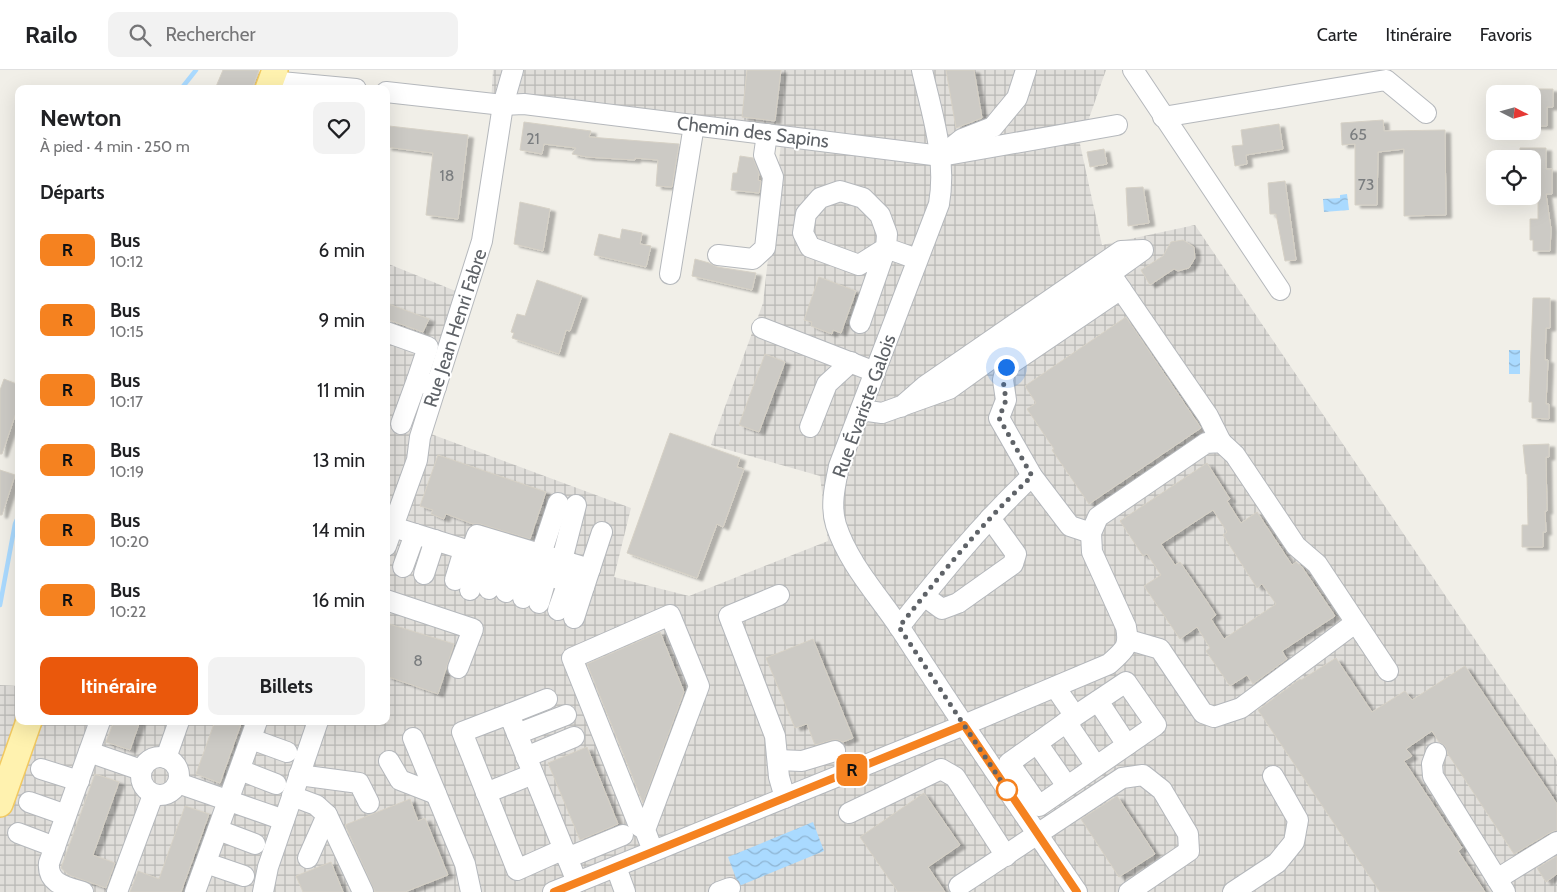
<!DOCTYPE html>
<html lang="fr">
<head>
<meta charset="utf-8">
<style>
  :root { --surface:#fff; --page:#f2f2f2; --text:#202124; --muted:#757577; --line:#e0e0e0; --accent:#ea580c }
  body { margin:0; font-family:Cabin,sans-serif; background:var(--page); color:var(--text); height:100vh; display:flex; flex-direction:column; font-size:19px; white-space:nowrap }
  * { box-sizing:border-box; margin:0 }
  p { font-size:16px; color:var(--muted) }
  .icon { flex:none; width:28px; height:28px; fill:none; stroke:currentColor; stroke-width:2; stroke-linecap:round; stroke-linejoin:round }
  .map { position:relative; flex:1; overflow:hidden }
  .panel { position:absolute; left:15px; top:15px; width:375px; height:640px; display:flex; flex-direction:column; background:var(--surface); border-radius:10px; box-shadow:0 5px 20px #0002 }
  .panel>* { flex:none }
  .badge { padding:0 10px; border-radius:8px; font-size:18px; line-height:32px }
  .needle { width:32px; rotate:96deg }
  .tools { position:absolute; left:1486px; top:15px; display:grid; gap:10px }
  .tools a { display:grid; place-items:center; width:55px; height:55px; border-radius:10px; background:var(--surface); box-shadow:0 5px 20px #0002; font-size:25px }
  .you { position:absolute; width:25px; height:25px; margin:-12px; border:4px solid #fff; border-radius:50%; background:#1a73e8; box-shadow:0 0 0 8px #1a73e833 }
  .map>.badge { position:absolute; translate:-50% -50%; box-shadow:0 0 0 2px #fff }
  h2 { padding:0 25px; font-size:19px; line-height:45px }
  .round { display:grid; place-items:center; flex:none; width:52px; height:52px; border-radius:10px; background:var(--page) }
  .head { display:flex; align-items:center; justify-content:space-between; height:85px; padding:0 25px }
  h1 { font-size:24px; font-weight:700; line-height:38px }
  .button { display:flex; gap:10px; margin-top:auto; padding:10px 25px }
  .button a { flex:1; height:58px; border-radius:10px; background:var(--accent); color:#fff; font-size:20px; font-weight:700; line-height:58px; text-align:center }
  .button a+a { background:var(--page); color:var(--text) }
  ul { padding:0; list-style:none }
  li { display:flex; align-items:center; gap:15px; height:70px; padding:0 25px }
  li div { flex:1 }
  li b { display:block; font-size:19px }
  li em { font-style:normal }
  li .badge { min-width:55px; font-weight:700; text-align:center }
  header { display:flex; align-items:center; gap:30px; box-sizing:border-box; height:70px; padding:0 25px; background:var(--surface); border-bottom:1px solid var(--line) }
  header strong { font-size:24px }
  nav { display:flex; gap:28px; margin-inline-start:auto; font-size:18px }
  .search { width:350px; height:45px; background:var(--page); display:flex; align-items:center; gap:12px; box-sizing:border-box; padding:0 18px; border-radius:10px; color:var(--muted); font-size:19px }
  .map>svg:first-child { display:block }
</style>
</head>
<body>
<header>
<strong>Railo</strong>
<div class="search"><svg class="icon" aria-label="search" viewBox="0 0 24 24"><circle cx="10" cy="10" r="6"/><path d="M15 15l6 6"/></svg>Rechercher</div>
<nav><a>Carte</a><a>Itinéraire</a><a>Favoris</a></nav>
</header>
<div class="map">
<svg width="1557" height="822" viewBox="0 0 1557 822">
  <defs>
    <pattern id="industrial-grid" width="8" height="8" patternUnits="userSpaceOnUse" patternTransform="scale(1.25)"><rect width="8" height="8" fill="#e0deda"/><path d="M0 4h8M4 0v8" fill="none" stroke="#b9b8b5"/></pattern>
    <pattern id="water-waves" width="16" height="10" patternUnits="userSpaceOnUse" patternTransform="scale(1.25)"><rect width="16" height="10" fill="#aadaff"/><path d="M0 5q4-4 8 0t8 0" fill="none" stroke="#8eb4d2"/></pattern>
    <filter id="shadow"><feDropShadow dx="5.5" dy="3" stdDeviation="1" flood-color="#0004"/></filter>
  </defs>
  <rect width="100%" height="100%" fill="#f1efe8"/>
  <!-- industrial -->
  <polygon fill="url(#industrial-grid)" points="493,0 1106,0 1080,74 1102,175 1195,155 1557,691 1557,822 0,822 0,615 19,616 19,651 386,651 386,193 473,228 431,364 631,438 614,507 689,526 828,471 820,406 711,375 763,233 781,73 491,33"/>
  <!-- water -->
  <g fill="url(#water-waves)">
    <polygon points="1347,124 1349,140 1324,142 1323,129 1340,128 1340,125"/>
    <rect x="1509" y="280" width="11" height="24"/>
    <polygon points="813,752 824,781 739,816 728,787"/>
  </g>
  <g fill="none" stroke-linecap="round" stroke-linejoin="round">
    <!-- stream -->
    <g stroke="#aadaff" stroke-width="4.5">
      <polyline points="181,19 196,0"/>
      <polyline points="0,535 15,454 19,445"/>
    </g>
  </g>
  <!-- building -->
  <g fill="#cccac5" stroke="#d6d1c6" fill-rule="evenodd" filter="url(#shadow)">
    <polygon points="223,0 259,0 252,19 215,19"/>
    <polygon points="747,0 781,0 775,51 742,47"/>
    <polygon points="946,0 974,0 982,48 956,58"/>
    <polygon points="1532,19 1553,19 1553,37 1547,37 1547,56 1532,56"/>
    <polygon points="1383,50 1384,61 1445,60 1446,145 1404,146 1404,79 1378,82 1377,135 1355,135 1355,74 1342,75 1341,53"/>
    <polygon points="524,52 591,61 589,67 679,74 672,117 656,116 658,90 635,88 635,90 587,87 572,84 576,78 544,74 542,84 520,80"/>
    <polygon points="1279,54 1283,79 1246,85 1247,94 1235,96 1232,76 1243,75 1241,60"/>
    <polygon points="389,56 468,65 458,149 426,145 433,83 386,77"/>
    <polygon points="1520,78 1546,78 1546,99 1552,99 1552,124 1546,124 1551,159 1550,181 1533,181 1533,170 1530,170 1530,149 1538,149 1538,124 1532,124 1532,89 1520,89"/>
    <polygon points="1104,79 1107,94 1090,97 1087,82"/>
    <polygon points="740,86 753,88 759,103 758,110 761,111 759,123 731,120 733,103 737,103"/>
    <polygon points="1285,111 1296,190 1285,191 1276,144 1270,144 1268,113"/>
    <polygon points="1143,117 1149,153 1128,156 1126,118"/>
    <polygon points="520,132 550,139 543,181 514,174"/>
    <polygon points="622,159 642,163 640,174 651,176 646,197 594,185 599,164 620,169"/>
    <polygon points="1183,170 1194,177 1195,188 1189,198 1178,201 1174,199 1150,215 1141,200 1163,186 1171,172"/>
    <polygon points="695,189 709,193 717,197 756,203 752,220 692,206"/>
    <polygon points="819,207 856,221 841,263 833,260 832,264 811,256 812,252 804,250"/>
    <polygon points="537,210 582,226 570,261 566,260 559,284 512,268 514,263 511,262 517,244 525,246"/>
    <polygon points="1533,228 1550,228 1550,258 1546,258 1545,290 1548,290 1546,334 1549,334 1549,349 1532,348 1532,332 1529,332"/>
    <polygon points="386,233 429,249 423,262 386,249"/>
    <polygon points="1126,247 1201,358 1089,434 1052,380 1054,379 1027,339 1036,333 1025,316"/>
    <polygon points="765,284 785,292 759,362 739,355"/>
    <polygon points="4,309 19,315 19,334 2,384 0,384 0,320"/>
    <polygon points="670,363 740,388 737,397 744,399 723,457 717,454 697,508 627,483"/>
    <polygon points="1549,374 1549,387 1546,387 1547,441 1545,441 1546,462 1543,462 1543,477 1522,477 1522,455 1528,455 1527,404 1526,404 1523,375"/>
    <polygon points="438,385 546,422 530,469 480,454 473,454 446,444 444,449 431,444 433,440 420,436"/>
    <path d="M 1207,393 L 1230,429 L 1227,431 L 1241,453 L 1257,442 L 1292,495 L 1296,492 L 1302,497 L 1335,546 L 1282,581 L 1287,589 L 1253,614 L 1247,605 L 1230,616 L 1206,581 L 1210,578 L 1197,557 L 1180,569 L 1144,516 L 1161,505 L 1147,484 L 1143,486 L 1120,451 ZM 1213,440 L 1227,462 L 1223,465 L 1257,518 L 1262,514 L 1276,534 L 1224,569 L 1211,549 L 1216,545 L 1206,530 L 1180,492 L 1175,495 L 1161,474 Z"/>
    <polygon points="0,400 15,405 2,445 0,445"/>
    <polygon points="386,553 454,574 438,624 386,606"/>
    <polygon points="660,562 684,622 643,733 587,594"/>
    <polygon points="813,569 853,668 843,672 838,670 832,670 815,675 807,654 795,658 766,588"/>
    <polygon points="1336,588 1372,642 1405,621 1412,630 1465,596 1557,734 1557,760 1551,762 1514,784 1448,684 1445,676 1439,672 1432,661 1406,679 1412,686 1404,691 1462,778 1458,781 1485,822 1380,822 1258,640 1300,609 1301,610"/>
    <polygon points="114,651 140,651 130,680 106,672"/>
    <polygon points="215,651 242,651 220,713 196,704"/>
    <polygon points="587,677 618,754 580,770 548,693"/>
    <polygon points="95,704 119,712 93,785 115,793 106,818 69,805 61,798"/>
    <polygon points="924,723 960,775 928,797 945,822 898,822 860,767"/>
    <polygon points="1117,726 1155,784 1119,807 1081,749"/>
    <polygon points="410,729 418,751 425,748 448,805 405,822 375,822 345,755"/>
    <polygon points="185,736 209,744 181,822 130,822 138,801 159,809"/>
    <polygon points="1557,786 1557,804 1546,812 1537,798"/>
    <polygon points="331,792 343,822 303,822 296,806"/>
  </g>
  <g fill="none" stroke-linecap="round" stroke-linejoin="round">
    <defs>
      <g id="minor">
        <path d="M 922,0 C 932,44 947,89 939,134 L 839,396 C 835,415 830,436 836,455 C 849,495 879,526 902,561 C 959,649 1018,736 1077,822"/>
        <polyline points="1133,0 1280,220"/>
        <polyline points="270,11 356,19"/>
        <polyline points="386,22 503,35 524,34 941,86 1117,55"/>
        <polyline points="1163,47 1386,10 1426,43"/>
        <polyline points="941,86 962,69 993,57 1017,28 1026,0"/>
        <polyline points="718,185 753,189 765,178 773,107 764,85 767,64"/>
        <polyline points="670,204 694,55"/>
        <polyline points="1114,209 1208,346 1221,372"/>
        <polyline points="860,253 886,178 887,164 880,145 863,128 840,121 820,128 806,144 803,163 810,177 859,195 886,178 917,189"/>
        <polyline points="762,258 875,302"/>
        <polyline points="386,262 428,277 417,310 436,317"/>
        <polyline points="861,340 882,343 949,319 1143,180 1121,181 925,316 901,337"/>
        <polyline points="401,354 417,310"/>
        <polyline points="810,357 827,314 851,292"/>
        <polyline points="393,457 584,517 602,462"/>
        <polyline points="1091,463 1070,456 1032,406 999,348 1006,330 1003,310 1006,297 1121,219"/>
        <polyline points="386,476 417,390 420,367 482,171 503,35 513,0"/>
        <polyline points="471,482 477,465 590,499"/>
        <polyline points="541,484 558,433"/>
        <polyline points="562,490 576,435"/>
        <polyline points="403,497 415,464"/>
        <polyline points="424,504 435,470"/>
        <polyline points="455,510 464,480"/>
        <polyline points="489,519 498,490"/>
        <polyline points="470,520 481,485"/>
        <polyline points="506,522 516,496"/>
        <polyline points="779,525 729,546 775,666 779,707 785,728"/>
        <polyline points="924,526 942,539 958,533 1013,494 1016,484 990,448"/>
        <polyline points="523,528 531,500"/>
        <polyline points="386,530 473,559 458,598"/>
        <polyline points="539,533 547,505"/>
        <polyline points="558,540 568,512"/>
        <polyline points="574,548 584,517"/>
        <path d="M 899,557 C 941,504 983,452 1032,406"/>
        <polyline points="1129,570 1160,579 1203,643 1214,647 1241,638 1355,553"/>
        <polyline points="1055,617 1075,646 1009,693 1039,736 1156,655 1126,612 1075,646"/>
        <polyline points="1098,631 1127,675"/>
        <polyline points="509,644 547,629"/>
        <polyline points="1066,652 1096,696"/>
        <polyline points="517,664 566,645"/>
        <polyline points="413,668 465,794 471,822"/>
        <polyline points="251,669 287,682"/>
        <polyline points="1037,673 1067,716"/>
        <polyline points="89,682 141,700"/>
        <polyline points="1436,683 1432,694 1433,706 1505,822"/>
        <polyline points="526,687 574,667"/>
        <circle cx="160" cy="706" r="19"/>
        <polyline points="166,688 179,651"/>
        <polyline points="778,690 802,691 835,681"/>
        <polyline points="389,691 400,710 436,724"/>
        <polyline points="41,699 79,711"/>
        <polyline points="240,700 276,714"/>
        <polyline points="299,705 359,713 369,733"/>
        <polyline points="178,713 284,750"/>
        <polyline points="486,723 533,704"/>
        <polyline points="292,726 316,735 327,745 363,822"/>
        <polyline points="29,732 66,745"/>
        <polyline points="849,743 941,699 955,707 1006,786"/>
        <polyline points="218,760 255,774"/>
        <polyline points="645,760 699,616 670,545 572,588 639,756 645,760 653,781"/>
        <polyline points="18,763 55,777"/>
        <polyline points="564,779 517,800 462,662 509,644 577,812"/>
        <polyline points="308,788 327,745"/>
        <polyline points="567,788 623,765"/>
        <polyline points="206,793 244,806"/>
        <polyline points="616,797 625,822"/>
        <polyline points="1497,809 1557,772"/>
        <polyline points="959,816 1122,708 1143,705 1162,720 1188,764 1189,781 1129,822"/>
        <path d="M 83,822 C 67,817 47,814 49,793 L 100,651"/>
        <polyline points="117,822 153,725"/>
        <polyline points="195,822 257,651"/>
        <polyline points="263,822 268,797 318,651"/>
        <path d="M 553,822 L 964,655 L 1109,594 C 1124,580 1130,578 1126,557 L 1092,482 L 1091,463 L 1098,447 L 1206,373 L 1221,372 L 1235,385 L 1296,476 L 1317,494 L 1388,601"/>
        <polyline points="719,822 730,818"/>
        <polyline points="1233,822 1277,793 1294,772 1298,750 1273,706"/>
      </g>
      <g id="major">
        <polyline points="268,19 275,0"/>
        <polyline points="0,734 29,651"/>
      </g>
    </defs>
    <!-- minor casing -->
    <use href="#minor" stroke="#b5b8bc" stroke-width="22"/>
    <!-- major casing -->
    <use href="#major" stroke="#f2c960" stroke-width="28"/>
    <!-- minor -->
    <use href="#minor" stroke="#fff" stroke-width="20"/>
    <!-- major -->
    <use href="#major" stroke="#fff2af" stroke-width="25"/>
  </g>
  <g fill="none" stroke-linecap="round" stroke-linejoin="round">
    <defs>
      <polyline id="line" points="554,822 964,655 1077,822"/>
    </defs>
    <!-- line casing -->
    <use href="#line" stroke="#fff" stroke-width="11"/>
    <!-- line -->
    <use href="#line" stroke="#f58220" stroke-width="8"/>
    <!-- walk -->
    <path stroke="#5f6368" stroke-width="5" stroke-dasharray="0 9" d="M 1006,297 L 1003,310 L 1006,330 L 999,348 L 1032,406 C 983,452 941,504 899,557 L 1007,720"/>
  </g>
  <!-- markers -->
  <circle fill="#fff" stroke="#f58220" stroke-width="2.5" cx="1007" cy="720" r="10"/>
  <g text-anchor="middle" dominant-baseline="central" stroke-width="4" stroke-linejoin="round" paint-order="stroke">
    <!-- number labels -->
    <g font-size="16" fill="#7a7d7f">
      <text x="1358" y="64">65</text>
      <text x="533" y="68">21</text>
      <text x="447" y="105">18</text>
      <text x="1366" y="114">73</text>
      <text x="418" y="590">8</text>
    </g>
    <!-- street labels -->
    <g font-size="19" fill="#5f6368" stroke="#fff">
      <text transform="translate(753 62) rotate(7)">Chemin des Sapins</text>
      <text transform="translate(455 258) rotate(-72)">Rue Jean Henri Fabre</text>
      <text transform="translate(864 336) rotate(-70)">Rue Évariste Galois</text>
    </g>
  </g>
</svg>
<div class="tools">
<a><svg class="needle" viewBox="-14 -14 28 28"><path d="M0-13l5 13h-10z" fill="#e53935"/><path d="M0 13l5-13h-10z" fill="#757577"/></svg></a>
<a><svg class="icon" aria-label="locate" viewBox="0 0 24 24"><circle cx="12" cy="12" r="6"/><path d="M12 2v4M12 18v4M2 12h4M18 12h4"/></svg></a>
</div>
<div class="you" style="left:1006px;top:297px"></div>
<b class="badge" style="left:852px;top:700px;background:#f58220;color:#111">R</b>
<section class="panel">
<div class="head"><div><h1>Newton</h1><p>À pied · 4 min · 250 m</p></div><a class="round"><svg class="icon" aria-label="heart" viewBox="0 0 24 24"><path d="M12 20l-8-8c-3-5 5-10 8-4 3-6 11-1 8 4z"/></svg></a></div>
<h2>Départs</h2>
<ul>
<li><span class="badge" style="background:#f58220;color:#111">R</span><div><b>Bus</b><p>10:12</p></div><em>6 min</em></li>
<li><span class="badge" style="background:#f58220;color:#111">R</span><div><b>Bus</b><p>10:15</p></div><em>9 min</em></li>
<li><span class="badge" style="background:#f58220;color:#111">R</span><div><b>Bus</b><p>10:17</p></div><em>11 min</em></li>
<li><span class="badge" style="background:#f58220;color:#111">R</span><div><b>Bus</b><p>10:19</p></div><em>13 min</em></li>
<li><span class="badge" style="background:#f58220;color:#111">R</span><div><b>Bus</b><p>10:20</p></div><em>14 min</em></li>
<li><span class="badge" style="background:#f58220;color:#111">R</span><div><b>Bus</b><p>10:22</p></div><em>16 min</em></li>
</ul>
<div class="button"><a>Itinéraire</a><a>Billets</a></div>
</section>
</div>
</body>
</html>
